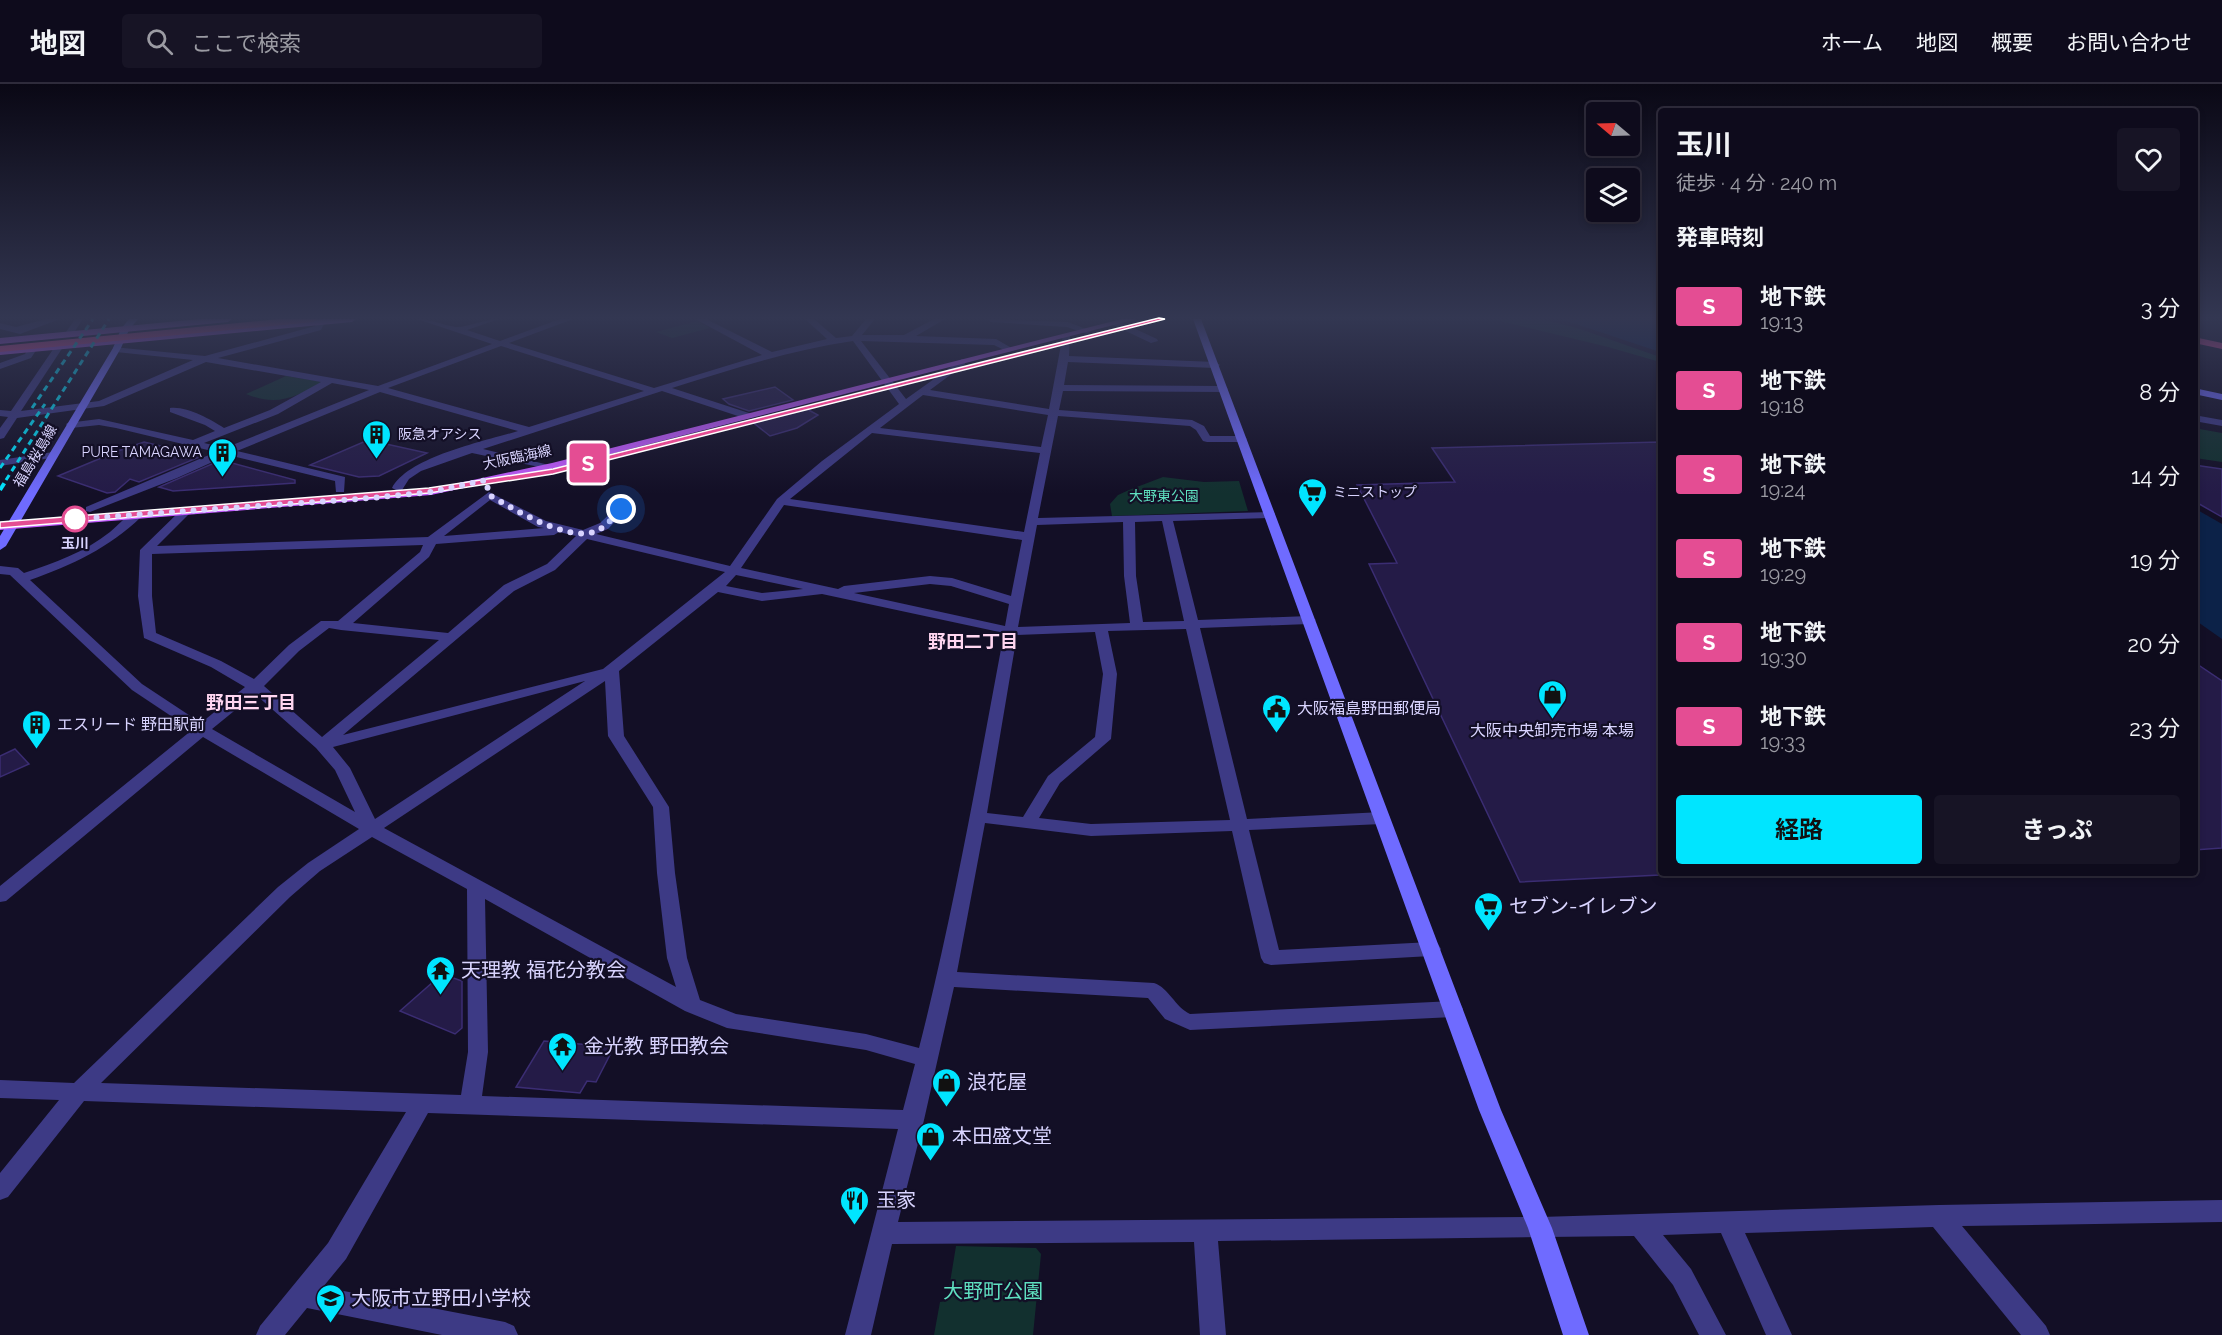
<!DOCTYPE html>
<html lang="ja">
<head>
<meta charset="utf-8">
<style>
  :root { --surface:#0e0b1c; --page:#171425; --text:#f1f3f6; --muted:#9b9ba3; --line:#2e2b3b; --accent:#00e5ff }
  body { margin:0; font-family:Raleway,"Noto Sans JP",sans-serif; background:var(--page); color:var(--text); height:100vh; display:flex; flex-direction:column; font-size:22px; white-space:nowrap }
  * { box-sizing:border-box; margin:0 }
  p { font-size:20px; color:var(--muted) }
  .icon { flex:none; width:33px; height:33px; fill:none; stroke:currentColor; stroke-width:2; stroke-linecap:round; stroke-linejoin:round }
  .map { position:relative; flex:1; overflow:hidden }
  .side { position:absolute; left:1658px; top:24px; width:540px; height:768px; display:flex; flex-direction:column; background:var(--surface); border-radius:6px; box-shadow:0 3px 9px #0003,0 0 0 2px var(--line) }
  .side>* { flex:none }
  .badge { padding:0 12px; border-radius:4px; font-size:21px; line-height:39px }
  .needle { width:39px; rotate:289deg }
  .fabs { position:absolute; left:1586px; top:18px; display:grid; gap:12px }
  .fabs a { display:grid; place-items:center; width:54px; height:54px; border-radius:6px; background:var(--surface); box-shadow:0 3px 9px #0003,0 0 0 2px var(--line); font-size:30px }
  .you { position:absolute; width:30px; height:30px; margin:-15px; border:4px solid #fff; border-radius:50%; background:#1a73e8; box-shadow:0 0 0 9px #1a73e833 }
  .map>.badge { position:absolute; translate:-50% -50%; box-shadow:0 0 0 3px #fff }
  h2 { padding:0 18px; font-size:22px; line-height:54px }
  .round { display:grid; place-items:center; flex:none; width:63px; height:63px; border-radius:6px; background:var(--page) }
  .overview { display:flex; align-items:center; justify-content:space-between; height:102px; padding:0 18px }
  h1 { font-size:28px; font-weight:700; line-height:45px }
  .action { display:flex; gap:12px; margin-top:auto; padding:12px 18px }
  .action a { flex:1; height:69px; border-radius:6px; background:var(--accent); color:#111; font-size:24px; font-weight:700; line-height:69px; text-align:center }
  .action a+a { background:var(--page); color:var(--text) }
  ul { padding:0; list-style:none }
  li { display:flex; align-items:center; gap:18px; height:84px; padding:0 18px }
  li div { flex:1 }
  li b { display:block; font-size:22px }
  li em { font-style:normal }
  li .badge { min-width:66px; font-weight:700; text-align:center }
  header { display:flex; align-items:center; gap:36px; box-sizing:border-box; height:84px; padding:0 30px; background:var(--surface); border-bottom:2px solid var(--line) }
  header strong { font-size:28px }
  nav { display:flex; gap:33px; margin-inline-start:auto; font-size:21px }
  .search { width:420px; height:54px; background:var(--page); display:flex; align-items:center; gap:15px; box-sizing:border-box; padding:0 21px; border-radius:6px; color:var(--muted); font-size:22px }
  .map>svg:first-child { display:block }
</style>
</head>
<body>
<header>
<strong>地図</strong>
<div class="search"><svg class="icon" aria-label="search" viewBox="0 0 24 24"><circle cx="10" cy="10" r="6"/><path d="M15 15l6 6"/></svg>ここで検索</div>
<nav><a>ホーム</a><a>地図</a><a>概要</a><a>お問い合わせ</a></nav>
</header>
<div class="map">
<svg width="2222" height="1251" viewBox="0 0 2222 1251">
  <rect width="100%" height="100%" fill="#130f26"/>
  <!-- green -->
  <g fill="#12302f">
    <polygon points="1492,235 1543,235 1580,245 1660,273 1660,278 1608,263"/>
    <polygon points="697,237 710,244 672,254 656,248"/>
    <path d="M 286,292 L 323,298 C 295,313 278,323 246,310 Z"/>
    <polygon points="2194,344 2222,349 2222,378 2195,374"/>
    <polygon points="1163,393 1204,398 1239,397 1248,427 1112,432 1110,420 1118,411 1129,406"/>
    <polygon points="956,1162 1036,1164 1041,1170 1033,1251 934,1251 940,1218 947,1217"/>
  </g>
  <!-- water -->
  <g fill="#0c2248">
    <polygon points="1561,235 1660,235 1660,268"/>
    <polygon points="2194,424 2222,440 2222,555 2195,536"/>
  </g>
  <!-- building -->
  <g fill="#241b47" stroke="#3b2d73" stroke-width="1.5">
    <polygon points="775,303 793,316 749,327 729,320 723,315"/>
    <polygon points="803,323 818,331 797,344 770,352 750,336"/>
    <polygon points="368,356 427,369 379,392 359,393 310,381"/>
    <polygon points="144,358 202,372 139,398 130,395 115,408 107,409 58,392 118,367"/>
    <polygon points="1660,358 1660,791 1520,798 1369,480 1397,479 1357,401 1455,398 1432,364"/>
    <polygon points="221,376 295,396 295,399 173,407 159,403"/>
    <polygon points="2194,381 2222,385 2222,433 2194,417"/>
    <polygon points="2194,578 2222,597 2222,764 2194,766"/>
    <polygon points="15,665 29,680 0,693 0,672"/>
    <polygon points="442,890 462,897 462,944 455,950 400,927"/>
    <polygon points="544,957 614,963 596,998 587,997 580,1009 516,1003"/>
  </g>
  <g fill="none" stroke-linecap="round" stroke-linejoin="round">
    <!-- street -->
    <g fill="#3d3a85" fill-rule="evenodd">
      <polygon points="46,235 60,235 20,250 0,245 0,239 16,243"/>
      <polygon points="75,235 83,235 71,253 65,253 64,251"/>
      <path d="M 321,235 L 325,238 L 321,246 L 218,274 L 378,302 L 492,260 L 417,235 C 431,235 442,241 456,243 C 465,244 485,235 499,235 L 467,246 L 500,257 L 560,235 L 573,235 L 509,259 L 654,304 L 762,271 L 695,235 L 706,235 L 772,268 L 827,255 L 805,235 L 814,235 L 836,254 L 852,252 L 866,235 L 875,235 L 862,251 L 904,251 L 934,235 L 945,235 L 916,252 L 996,255 L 1015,266 L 1008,268 L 994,261 L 861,257 L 906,315 L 962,275 L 965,276 L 965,280 L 930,306 L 1049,325 L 1063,250 L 1070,252 L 1069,272 L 1215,278 L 1220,281 L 1215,284 L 1068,278 L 1064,301 L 1223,302 L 1228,305 L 1223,308 L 1063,307 L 1059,326 L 1192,336 L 1204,342 L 1210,352 L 1242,352 L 1247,355 L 1242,358 L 1207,358 L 1203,357 L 1196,346 L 1190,342 L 1058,332 L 1038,434 L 1273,428 L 1275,430 L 1269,434 L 1173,437 L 1198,536 L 1309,532 L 1316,536 L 1309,540 L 1200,544 L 1247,735 L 1382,728 L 1388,730 L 1390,734 L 1388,738 L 1382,740 L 1249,746 L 1279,866 L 1431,858 L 1438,860 L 1441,865 L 1438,870 L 1431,872 L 1271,881 L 1264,879 L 1261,874 L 1232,747 L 1091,752 L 985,739 L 957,888 L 1154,899 C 1169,904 1175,923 1190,930 L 1453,917 L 1460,919 L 1463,925 L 1460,931 L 1453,933 L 1190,946 L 1165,935 L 1148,914 L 954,903 L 924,1036 L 898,1138 L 1540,1133 L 1939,1121 L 2222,1116 L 2222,1138 L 1962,1142 L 2046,1242 L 2050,1251 L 2021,1251 L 1933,1143 L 1745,1149 L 1792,1251 L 1766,1251 L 1721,1149 L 1663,1151 L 1691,1185 L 1726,1251 L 1699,1251 L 1673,1201 L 1634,1152 L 1218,1157 L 1226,1251 L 1200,1251 L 1194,1158 L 892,1160 L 871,1251 L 845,1251 L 898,1045 L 428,1029 L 346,1175 L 323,1203 L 505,1238 L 514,1242 L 518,1251 L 442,1251 L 307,1224 L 285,1251 L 256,1251 L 260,1242 L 328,1159 L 406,1028 L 84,1017 L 8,1113 L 0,1116 L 0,1089 L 59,1016 L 0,1014 L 0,996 L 74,999 L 278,803 L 308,779 L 359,745 L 203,653 L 6,817 L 0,818 L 0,802 L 192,646 L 132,606 L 10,491 L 0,490 L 0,482 L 18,484 L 24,489 C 54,479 85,468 110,448 C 119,441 130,426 141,429 L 141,433 C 109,464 72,481 30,496 L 142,600 L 201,639 L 245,603 L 211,583 L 144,554 L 138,512 L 140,466 L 182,425 L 190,425 L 192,427 L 157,462 L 428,453 L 489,408 L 546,437 L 583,446 L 600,439 L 617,423 L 625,423 L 625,427 L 608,445 L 596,450 L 730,482 L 777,415 L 822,377 L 899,320 L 853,257 C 791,266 732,285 672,304 L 752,330 L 752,334 L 744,334 L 662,307 L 483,365 L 549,381 L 549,385 L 472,369 L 421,387 L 409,395 L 402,406 L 398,407 L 392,404 C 408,373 485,357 518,347 L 380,308 L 237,367 L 345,393 L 344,408 L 336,408 L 335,397 L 228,371 L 177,394 L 90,428 L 86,427 L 86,423 L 216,368 L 116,344 L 99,341 L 71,344 L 66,341 L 67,339 L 99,335 L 193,356 L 215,347 L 205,341 L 170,328 L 170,324 C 187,322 210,335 224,344 L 270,326 L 321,298 L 206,278 L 104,322 L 17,334 L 4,354 L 0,355 L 0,344 L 8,333 L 0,332 L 0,326 L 11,327 L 56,261 L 63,263 L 21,327 L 99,317 L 193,276 L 116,268 L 113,267 L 113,263 L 205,272 L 315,242 ZM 501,262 L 644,307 L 529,343 L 388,304 ZM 332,299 L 369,306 L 225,364 L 204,359 L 278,330 ZM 923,311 L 1048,331 L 1041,363 L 880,344 ZM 872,349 L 1040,369 L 1024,448 L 790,415 ZM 490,416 L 538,443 L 544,444 L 444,452 ZM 784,421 L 1022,456 L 1011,512 L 952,494 L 930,492 L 844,502 L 838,505 L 741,484 ZM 1162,437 L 1184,537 L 1143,538 L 1136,492 L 1135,438 ZM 1123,438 L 1124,492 L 1130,539 L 1018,543 L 1037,441 ZM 559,448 L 576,452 L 547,480 L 504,501 L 448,549 L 353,539 L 429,473 L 436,460 L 554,451 ZM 587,455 L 725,488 L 603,585 L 343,651 L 514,507 L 555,486 ZM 423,461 L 420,468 L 338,537 L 321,537 L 289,561 L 254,595 L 221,577 L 156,549 L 152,512 L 152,470 ZM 736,491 L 803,505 L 762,509 L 726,502 ZM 930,500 L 951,502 L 1009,520 L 1005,542 L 854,509 ZM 718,508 L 762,517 L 822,510 L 1004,549 C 978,688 954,827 919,964 L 866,950 L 736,930 L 700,916 L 687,874 L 675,789 L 669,723 L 624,652 L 619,587 ZM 329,544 L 341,546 L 439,556 L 322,653 L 264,602 L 299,567 ZM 1186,545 L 1230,736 L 1091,740 L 1039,734 L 1060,699 L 1111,655 L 1117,590 L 1108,547 ZM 1095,548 L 1103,590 L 1095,653 L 1048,692 L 1023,733 L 987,729 L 1017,551 ZM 585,597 L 375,735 L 350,684 L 333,663 ZM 605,597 L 608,652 L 653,723 L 657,789 L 667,874 L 676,903 L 384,744 ZM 255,610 L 316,664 L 335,686 L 355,728 L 212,645 ZM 372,753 L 467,805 L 468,968 L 461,1011 L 101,999 L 290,813 L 320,787 ZM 485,815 L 685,927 L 727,944 L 866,966 L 915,980 L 903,1026 L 482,1012 L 488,968 Z"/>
      <polygon points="987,235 1068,238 1091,247 1087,250 1067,243 991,238"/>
      <polygon points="1116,236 1157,255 1158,257 1151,259 1113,241 1112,239"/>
      <polygon points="30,263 37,265 31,274 0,285 0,279 25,270"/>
      <polygon points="2194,331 2222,336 2222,342 2194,337"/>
      <polygon points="53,368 57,369 57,373 0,382 0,376"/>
    </g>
    <!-- secondary -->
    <g fill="#6f6bff" fill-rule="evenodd">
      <polygon points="129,235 138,235 129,246 121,264 6,462 0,466 0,452 113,264 121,245"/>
      <polygon points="1193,235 1201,235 1501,1026 1552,1144 1589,1251 1563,1251 1528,1144 1479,1026"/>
      <polygon points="2194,304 2222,310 2222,316 2194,310"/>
    </g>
    <!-- primary -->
    <g fill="#c25bff" fill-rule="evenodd">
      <polygon points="200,235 232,235 228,238 0,260 0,254"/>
      <polygon points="323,235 356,235 352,238 0,271 0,265"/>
      <polygon points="1122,235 1137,235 556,384 431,411 0,446 0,438 431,405 552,379"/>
    </g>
    <!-- highway -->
    <g fill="#ff4fa3" fill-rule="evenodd">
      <polygon points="279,235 318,235 313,238 0,268 0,262"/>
      <polygon points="2194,253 2222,259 2222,265 2194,259"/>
    </g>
    <!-- rail-far1 -->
    <g stroke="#00e5ff" stroke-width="3" stroke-dasharray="6 4.5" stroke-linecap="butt">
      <polyline points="32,324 93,235"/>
      <polyline points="0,384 45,320"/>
      <polyline points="6,396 109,235"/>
    </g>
    <!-- rail -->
    <polyline stroke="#00e5ff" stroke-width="4" stroke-dasharray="8 7" stroke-linecap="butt" points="0,406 7,395"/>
  </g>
  <!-- sky -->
  <linearGradient id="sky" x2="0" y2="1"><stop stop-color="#0a0815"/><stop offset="0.57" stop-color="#333752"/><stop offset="1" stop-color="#333752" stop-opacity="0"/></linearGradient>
  <rect width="2222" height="410" fill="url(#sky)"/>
  <!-- line -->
  <polygon fill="#e44d93" stroke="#fff" stroke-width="1.5" points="1159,234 1165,235 553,390 429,409 0,444 0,438 429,404 553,385"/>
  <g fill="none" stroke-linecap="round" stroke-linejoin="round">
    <!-- walk -->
    <path stroke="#d9d4ff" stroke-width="6" stroke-dasharray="0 10.8" d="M 75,435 L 371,414 L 431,408 L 486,396 L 489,411 C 514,425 568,459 597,447 C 606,442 614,433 621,425"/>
  </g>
  <!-- icons -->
  <defs>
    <symbol id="building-pin" viewBox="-11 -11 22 30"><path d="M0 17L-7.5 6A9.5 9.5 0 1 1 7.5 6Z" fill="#00e5ff" stroke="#130f26"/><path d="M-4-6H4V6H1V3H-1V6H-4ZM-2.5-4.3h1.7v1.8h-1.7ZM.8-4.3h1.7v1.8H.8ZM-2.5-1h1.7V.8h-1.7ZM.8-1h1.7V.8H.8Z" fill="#111"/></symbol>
    <symbol id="supermarket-pin" viewBox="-11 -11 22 30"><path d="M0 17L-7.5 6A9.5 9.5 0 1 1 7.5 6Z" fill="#00e5ff" stroke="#130f26"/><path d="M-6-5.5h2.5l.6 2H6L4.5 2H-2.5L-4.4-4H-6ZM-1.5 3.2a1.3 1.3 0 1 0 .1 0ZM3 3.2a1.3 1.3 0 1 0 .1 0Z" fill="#111"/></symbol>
    <symbol id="shop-pin" viewBox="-11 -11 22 30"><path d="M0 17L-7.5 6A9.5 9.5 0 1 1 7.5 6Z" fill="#00e5ff" stroke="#130f26"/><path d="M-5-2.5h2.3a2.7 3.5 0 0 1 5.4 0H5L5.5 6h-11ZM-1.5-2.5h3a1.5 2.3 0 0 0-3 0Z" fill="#111"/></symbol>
    <symbol id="civic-pin" viewBox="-11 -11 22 30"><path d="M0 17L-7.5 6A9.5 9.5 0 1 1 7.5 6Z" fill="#00e5ff" stroke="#130f26"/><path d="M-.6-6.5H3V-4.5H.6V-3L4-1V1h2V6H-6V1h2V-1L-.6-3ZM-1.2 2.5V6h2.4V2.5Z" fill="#111"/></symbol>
    <symbol id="temple-pin" viewBox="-11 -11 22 30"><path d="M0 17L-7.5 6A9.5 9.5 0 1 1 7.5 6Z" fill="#00e5ff" stroke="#130f26"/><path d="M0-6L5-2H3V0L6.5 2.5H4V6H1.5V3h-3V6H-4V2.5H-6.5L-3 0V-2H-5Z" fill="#111"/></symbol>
    <symbol id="restaurant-pin" viewBox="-11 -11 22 30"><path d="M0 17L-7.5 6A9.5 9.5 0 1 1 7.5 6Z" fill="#00e5ff" stroke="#130f26"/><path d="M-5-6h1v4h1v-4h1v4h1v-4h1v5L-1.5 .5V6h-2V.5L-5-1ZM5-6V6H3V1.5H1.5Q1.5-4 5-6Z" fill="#111"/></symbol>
    <symbol id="school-pin" viewBox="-11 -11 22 30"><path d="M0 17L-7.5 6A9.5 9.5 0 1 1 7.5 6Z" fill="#00e5ff" stroke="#130f26"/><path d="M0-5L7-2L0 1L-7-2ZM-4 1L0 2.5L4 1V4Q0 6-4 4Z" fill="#111"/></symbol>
  </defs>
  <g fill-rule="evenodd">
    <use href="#building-pin" x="360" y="334" width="33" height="45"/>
    <use href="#building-pin" x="206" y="352" width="33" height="45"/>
    <use href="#supermarket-pin" x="1296" y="392" width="33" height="45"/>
    <use href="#shop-pin" x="1536" y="594" width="33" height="45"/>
    <use href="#civic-pin" x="1260" y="608" width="33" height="45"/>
    <use href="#building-pin" x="20" y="624" width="33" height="45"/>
    <use href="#supermarket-pin" x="1472" y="806" width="33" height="45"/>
    <use href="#temple-pin" x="424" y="870" width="33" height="45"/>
    <use href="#temple-pin" x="546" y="946" width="33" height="45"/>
    <use href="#shop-pin" x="930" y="982" width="33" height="45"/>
    <use href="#shop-pin" x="914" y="1036" width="33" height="45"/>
    <use href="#restaurant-pin" x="838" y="1100" width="33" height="45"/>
    <use href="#school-pin" x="314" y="1198" width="33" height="45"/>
  </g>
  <!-- markers -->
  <circle fill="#fff" stroke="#e44d93" stroke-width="3" cx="75" cy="435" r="12"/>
  <g text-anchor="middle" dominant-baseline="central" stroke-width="4.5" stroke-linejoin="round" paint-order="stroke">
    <!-- far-poi labels -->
    <g font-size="14" fill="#d9d4ff" stroke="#130f26" text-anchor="start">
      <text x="398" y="350">阪急オアシス</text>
      <text x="202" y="368" text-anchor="end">PURE TAMAGAWA</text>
      <text x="1333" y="408">ミニストップ</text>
    </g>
    <!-- far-street labels -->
    <g font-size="14" fill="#d9d4ff" stroke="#130f26">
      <text transform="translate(35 372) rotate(-59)">福島桜島線</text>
      <text transform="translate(517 373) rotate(-12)">大阪臨海線</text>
    </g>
    <!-- far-park labels -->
    <g font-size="14" fill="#5fe0c0" stroke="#130f26">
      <text x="1164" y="412">大野東公園</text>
    </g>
    <!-- far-stop labels -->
    <g font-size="14" font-weight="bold" fill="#d9d4ff" stroke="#130f26">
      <text x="75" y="459">玉川</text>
    </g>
    <!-- poi labels -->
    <g font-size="16" fill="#d9d4ff" stroke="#130f26" text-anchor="start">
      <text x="1297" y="624">大阪福島野田郵便局</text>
      <text x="57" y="640">エスリード 野田駅前</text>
      <text x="1552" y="646" text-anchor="middle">大阪中央卸売市場 本場</text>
    </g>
    <!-- neighbourhood labels -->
    <g font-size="18" font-weight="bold" fill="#ffd6f0" stroke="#130f26">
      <text x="973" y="557">野田二丁目</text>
      <text x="251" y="618">野田三丁目</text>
    </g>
    <!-- near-poi labels -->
    <g font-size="20" fill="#d9d4ff" stroke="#130f26" text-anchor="start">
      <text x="1509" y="822">セブン-イレブン</text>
      <text x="461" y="886">天理教 福花分教会</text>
      <text x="584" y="962">金光教 野田教会</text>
      <text x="967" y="998">浪花屋</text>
      <text x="952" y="1052">本田盛文堂</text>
      <text x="876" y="1116">玉家</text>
      <text x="351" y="1214">大阪市立野田小学校</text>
    </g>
    <!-- near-park labels -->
    <g font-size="20" fill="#5fe0c0" stroke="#130f26">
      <text x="993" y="1207">大野町公園</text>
    </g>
  </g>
</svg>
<div class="fabs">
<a><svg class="needle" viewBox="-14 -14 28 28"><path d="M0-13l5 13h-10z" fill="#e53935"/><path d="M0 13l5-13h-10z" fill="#9b9ba3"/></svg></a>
<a><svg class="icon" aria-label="layers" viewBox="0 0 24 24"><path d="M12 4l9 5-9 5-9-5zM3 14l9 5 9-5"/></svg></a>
</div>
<div class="you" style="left:621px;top:425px"></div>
<b class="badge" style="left:588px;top:379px;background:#e44d93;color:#fff">S</b>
<section class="side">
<div class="overview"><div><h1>玉川</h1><p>徒歩 · 4 分 · 240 m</p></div><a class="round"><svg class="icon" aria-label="heart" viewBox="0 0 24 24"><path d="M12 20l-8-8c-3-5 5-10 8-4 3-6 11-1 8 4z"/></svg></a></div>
<h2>発車時刻</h2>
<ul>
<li><span class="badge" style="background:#e44d93;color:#fff">S</span><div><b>地下鉄</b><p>19:13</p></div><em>3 分</em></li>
<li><span class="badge" style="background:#e44d93;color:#fff">S</span><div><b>地下鉄</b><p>19:18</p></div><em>8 分</em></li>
<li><span class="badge" style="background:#e44d93;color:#fff">S</span><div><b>地下鉄</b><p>19:24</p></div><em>14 分</em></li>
<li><span class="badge" style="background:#e44d93;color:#fff">S</span><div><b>地下鉄</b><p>19:29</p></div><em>19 分</em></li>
<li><span class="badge" style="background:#e44d93;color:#fff">S</span><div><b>地下鉄</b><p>19:30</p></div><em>20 分</em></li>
<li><span class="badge" style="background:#e44d93;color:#fff">S</span><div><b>地下鉄</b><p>19:33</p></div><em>23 分</em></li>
</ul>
<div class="action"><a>経路</a><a>きっぷ</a></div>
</section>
</div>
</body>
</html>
